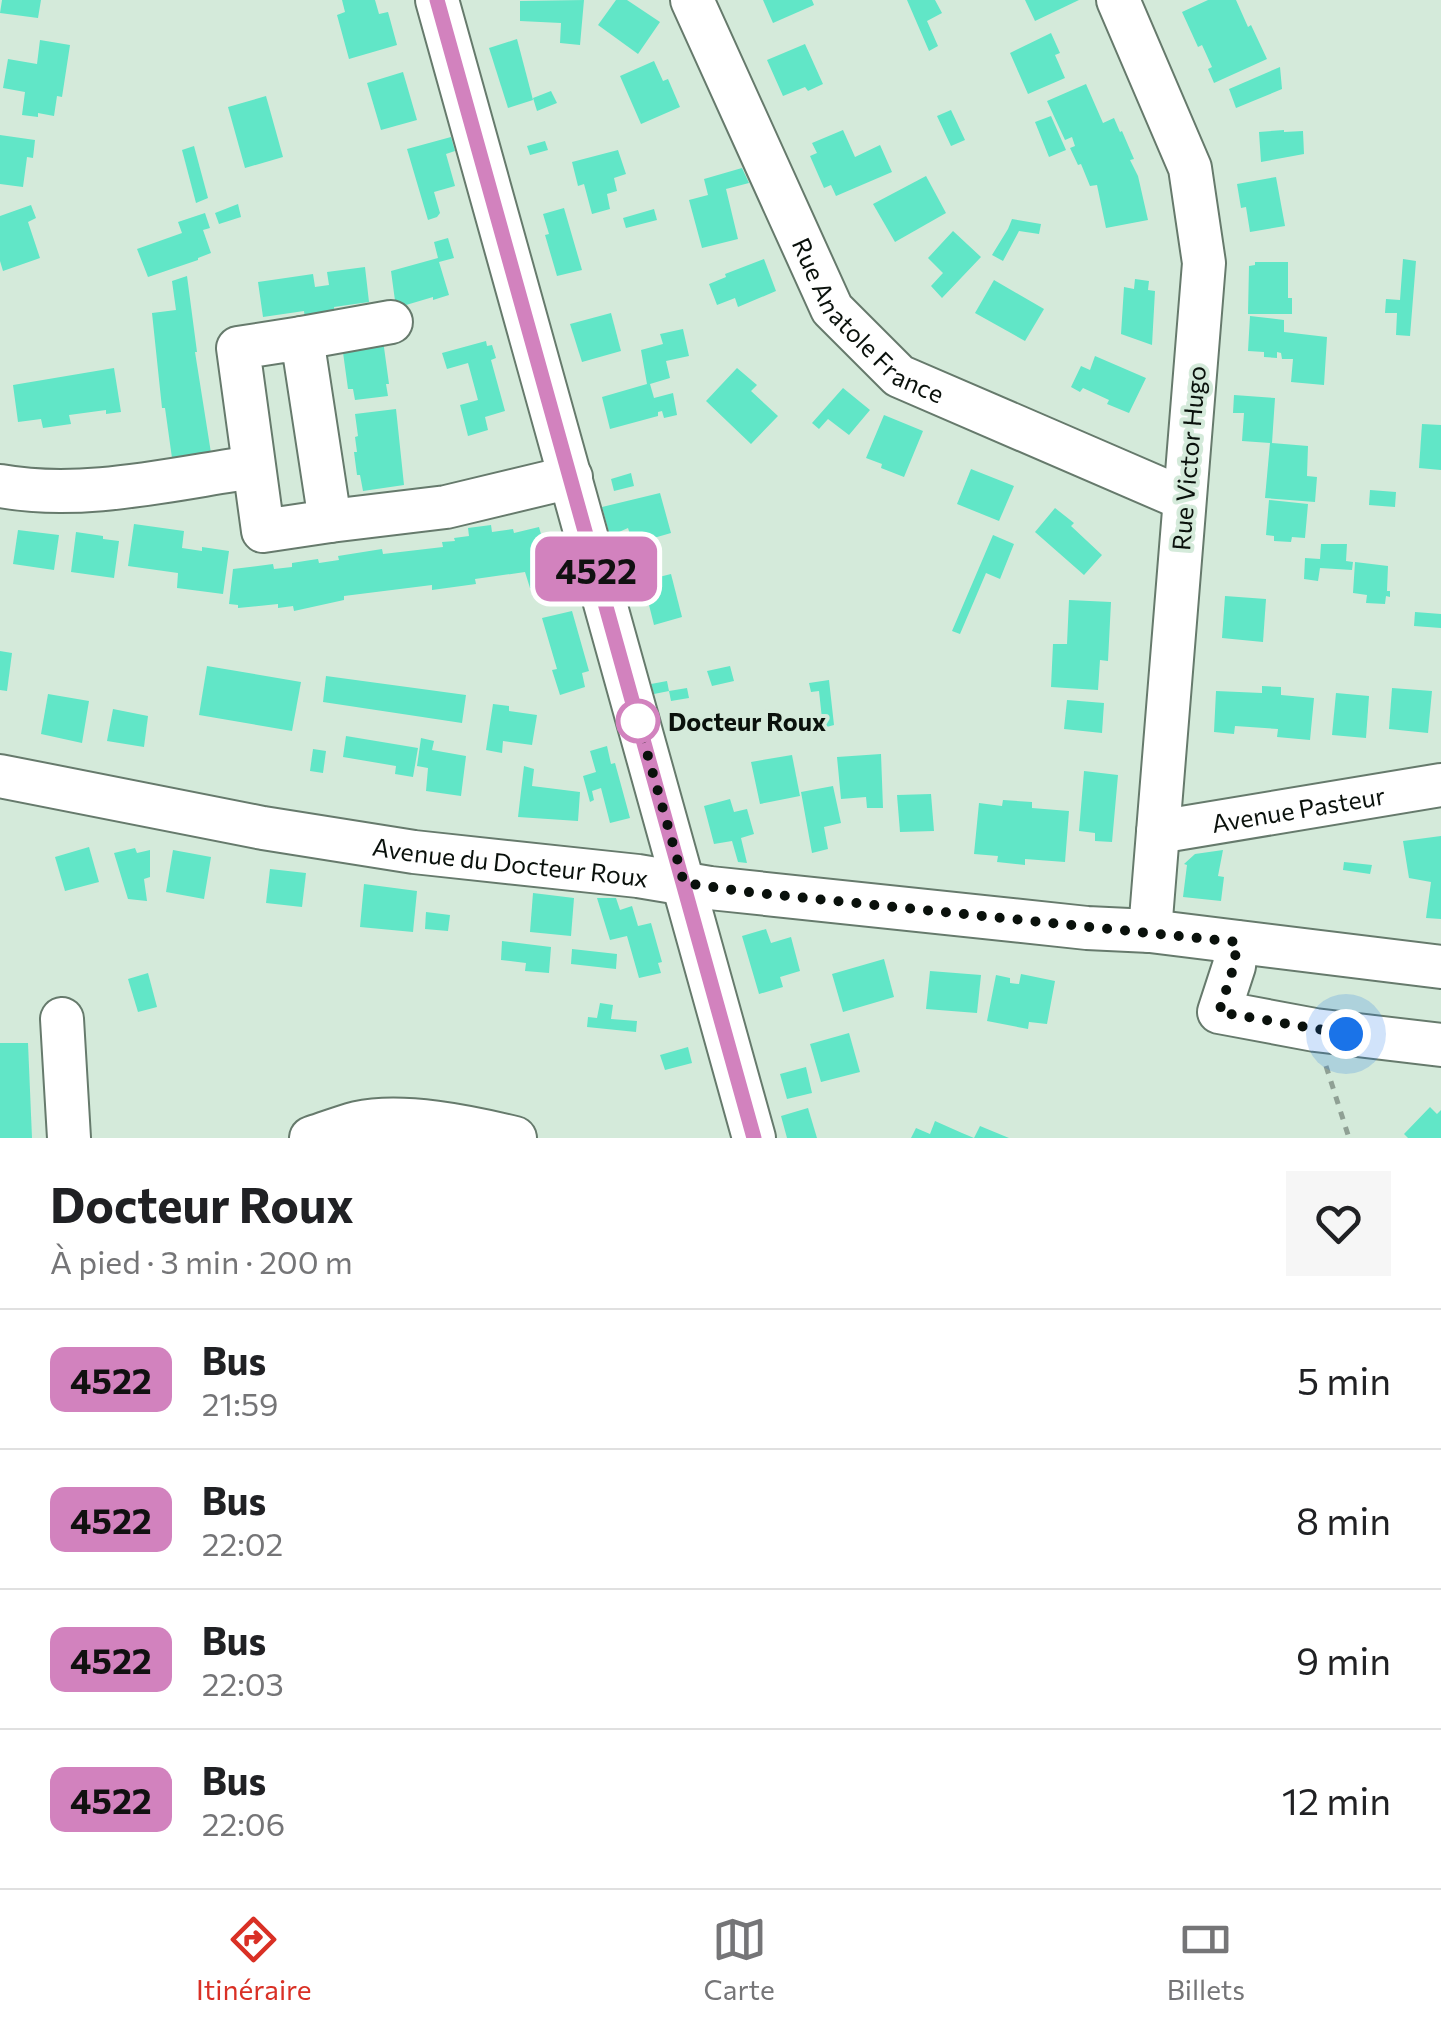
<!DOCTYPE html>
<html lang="fr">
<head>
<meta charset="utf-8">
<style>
  :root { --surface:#fff; --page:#f6f6f6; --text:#202124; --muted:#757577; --line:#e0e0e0; --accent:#d93025 }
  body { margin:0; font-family:Commissioner,sans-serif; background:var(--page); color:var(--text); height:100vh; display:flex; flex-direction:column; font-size:38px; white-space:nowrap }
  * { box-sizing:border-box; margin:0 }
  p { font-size:32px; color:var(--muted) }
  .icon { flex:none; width:55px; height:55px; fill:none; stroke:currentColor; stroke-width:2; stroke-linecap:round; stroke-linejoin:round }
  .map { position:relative; height:1138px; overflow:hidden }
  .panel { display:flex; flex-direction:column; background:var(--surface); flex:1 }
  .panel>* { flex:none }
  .badge { padding:0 20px; border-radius:15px; font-size:35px; line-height:65px }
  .you { position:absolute; width:50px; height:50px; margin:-25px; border:8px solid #fff; border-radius:50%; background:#1a73e8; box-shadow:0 0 0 15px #1a73e833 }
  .map>.badge { position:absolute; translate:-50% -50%; box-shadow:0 0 0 5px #fff }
  .round { display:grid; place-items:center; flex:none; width:105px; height:105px; border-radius:0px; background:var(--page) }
  .summary { display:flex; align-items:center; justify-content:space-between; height:170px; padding:0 50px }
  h1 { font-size:48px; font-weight:700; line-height:75px }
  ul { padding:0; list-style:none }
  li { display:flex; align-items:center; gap:30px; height:140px; padding:0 50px; border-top:2px solid var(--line) }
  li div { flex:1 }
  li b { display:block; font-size:38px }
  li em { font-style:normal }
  li .badge { min-width:110px; font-weight:700; text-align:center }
  .menu { display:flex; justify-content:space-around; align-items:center; height:140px; border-top:2px solid var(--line); background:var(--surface); font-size:28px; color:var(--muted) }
  .menu a { display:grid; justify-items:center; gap:5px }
  .menu .current { color:var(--accent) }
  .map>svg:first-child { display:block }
</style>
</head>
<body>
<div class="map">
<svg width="1441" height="1138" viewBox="0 0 1441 1138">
  <rect width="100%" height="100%" fill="#d4eada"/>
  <!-- building -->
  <g fill="#61e6c7">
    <polygon points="2,0 41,0 38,18 0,13"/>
    <polygon points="342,0 375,0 379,14 388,12 397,45 349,59 337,15 345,12"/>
    <polygon points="584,0 580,45 560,43 561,23 520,21 520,1"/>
    <polygon points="616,0 627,0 660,22 638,54 598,25"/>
    <polygon points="763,0 812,0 814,5 773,23"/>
    <polygon points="907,0 935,0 942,13 927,21 938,46 929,51"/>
    <polygon points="1025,0 1079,0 1035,21"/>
    <polygon points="1208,0 1236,0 1248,27 1251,25 1267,59 1214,83 1208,69 1212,67 1202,45 1198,47 1182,12"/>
    <polygon points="1051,33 1060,53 1055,55 1065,78 1028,94 1010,53"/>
    <polygon points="517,39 533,100 508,108 489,48"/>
    <polygon points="40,40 70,45 62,97 57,96 54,116 38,113 38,117 22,115 25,92 3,88 8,59 37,64"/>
    <polygon points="805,44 823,84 808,91 805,87 783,96 767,60"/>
    <polygon points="654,61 663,81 668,79 680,107 641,124 620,76"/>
    <polygon points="1280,67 1282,89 1236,108 1229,89"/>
    <polygon points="403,72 417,120 381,130 367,83"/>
    <polygon points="1086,84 1103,123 1114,118 1120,132 1122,131 1134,159 1130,160 1138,176 1148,220 1106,228 1097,185 1090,186 1081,164 1078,165 1070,148 1075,146 1072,137 1065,140 1047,101"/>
    <polygon points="551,91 557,103 537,111 533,98"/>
    <polygon points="266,96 283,157 245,168 228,107"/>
    <polygon points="951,110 965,140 951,146 937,116"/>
    <polygon points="1051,116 1066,150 1049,157 1035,122"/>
    <polygon points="843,130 855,157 880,145 892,172 836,196 831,185 824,188 810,156 817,153 812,143"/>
    <polygon points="1284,130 1284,132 1303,131 1304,154 1261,162 1259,132"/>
    <polygon points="0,135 35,140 33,158 27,157 23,187 0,184"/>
    <polygon points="451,137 455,151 446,154 455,186 434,192 440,213 437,217 428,220 407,149"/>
    <polygon points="545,141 548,150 530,155 527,146"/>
    <polygon points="194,146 208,198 196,203 182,150"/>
    <polygon points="618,150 626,174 614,178 617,191 607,194 610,209 592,214 584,184 578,186 572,162"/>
    <polygon points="742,168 749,183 726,189 738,239 702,248 689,200 708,195 704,179"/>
    <polygon points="926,176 946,213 895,242 873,204"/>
    <polygon points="1276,177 1285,226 1250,232 1246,207 1241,208 1237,184"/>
    <polygon points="238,204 241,217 219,224 215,213"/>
    <polygon points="31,205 36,218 28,222 40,258 3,271 0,261 0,216"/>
    <polygon points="564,208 582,270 557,276 545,235 549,234 543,214"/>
    <polygon points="654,209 657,220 626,228 623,218"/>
    <polygon points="205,213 210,228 203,230 211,253 198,258 198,260 148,277 137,249 182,233 178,222"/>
    <polygon points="1012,219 1041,224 1039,234 1019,231 1003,261 992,255 1008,229"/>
    <polygon points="953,231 981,257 942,298 931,286 943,273 928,258"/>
    <polygon points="448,238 454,258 439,262 449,295 433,300 433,297 396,308 391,271 438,258 434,242"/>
    <polygon points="764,259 776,291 738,307 735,298 717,305 709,284 726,277 725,274"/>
    <polygon points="1403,259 1416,261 1410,336 1396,335 1397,313 1385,313 1386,299 1400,300"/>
    <polygon points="1255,262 1288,262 1288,298 1292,298 1292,314 1248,314 1249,266 1255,265"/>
    <polygon points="365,267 369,302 334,307 335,316 305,320 304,311 263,317 258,282 313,274 315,287 329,285 327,272"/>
    <polygon points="187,276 197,352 195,352 211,453 172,458 165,408 162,408 152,313 176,310 172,281"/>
    <polygon points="1135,279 1149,281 1148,290 1155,291 1152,345 1121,334 1124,287 1134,289"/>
    <polygon points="994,280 1044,309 1025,341 975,313"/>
    <polygon points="611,313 621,351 582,362 570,324"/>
    <polygon points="1250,316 1284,320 1284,332 1327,337 1324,385 1291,382 1293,359 1282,359 1281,353 1277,352 1277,358 1264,357 1264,352 1248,351"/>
    <polygon points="683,329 689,356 666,361 670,378 650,384 654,398 673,393 677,415 664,418 662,411 658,412 658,416 610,429 602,397 647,384 641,350 663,344 660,334"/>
    <polygon points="383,340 389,384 386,384 388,396 355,400 353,389 348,389 342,345"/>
    <polygon points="486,341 487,346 492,345 496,358 491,360 505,411 485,417 488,430 468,436 460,405 478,400 468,363 447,369 442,353"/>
    <polygon points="1095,356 1146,378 1129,413 1107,404 1109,400 1083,388 1080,392 1071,387 1081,366 1090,370"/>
    <polygon points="114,368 121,412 106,414 106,410 69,415 71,424 43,428 41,419 18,422 13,385"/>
    <polygon points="737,368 757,385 751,391 778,416 751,444 706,401"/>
    <polygon points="843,388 870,410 849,435 828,419 819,429 812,423"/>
    <polygon points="1234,395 1275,398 1272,443 1308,446 1307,476 1317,477 1315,502 1265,498 1270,443 1242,441 1244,413 1233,413"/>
    <polygon points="396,409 404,485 363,491 360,475 357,475 354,452 357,452 355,437 358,436 355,414"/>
    <polygon points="884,415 923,431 904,477 881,468 882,464 866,458"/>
    <polygon points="1422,424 1441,425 1441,470 1419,468"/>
    <polygon points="971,469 1014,486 999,521 957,504"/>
    <polygon points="631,473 634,486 614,491 611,479"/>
    <polygon points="1370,490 1396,492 1395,507 1369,505"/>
    <polygon points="660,493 671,533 633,544 628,528 610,536 602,507"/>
    <polygon points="1269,500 1308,504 1305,538 1292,537 1291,542 1274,541 1274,536 1266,535"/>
    <polygon points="1055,508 1074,523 1071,526 1102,555 1084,575 1035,532"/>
    <polygon points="134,524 184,531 182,548 202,551 202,547 229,551 223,594 177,588 178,573 128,566"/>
    <polygon points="491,525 492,532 513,529 514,533 539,527 549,563 545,565 550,583 530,588 525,572 475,579 476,584 432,590 432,585 344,596 344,600 294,611 293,606 278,608 278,604 238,608 238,605 229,604 233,569 273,564 274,569 292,567 292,563 311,560 318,559 319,563 339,560 338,556 382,549 383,554 443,547 442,542 455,541 454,538 469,536 468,528"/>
    <polygon points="18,530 59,535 54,570 13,564"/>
    <polygon points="76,532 103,536 103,539 119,541 114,578 71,572"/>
    <polygon points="993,535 1014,544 1000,579 986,573 960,634 952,631"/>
    <polygon points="1321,544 1347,544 1346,561 1353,562 1352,570 1320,568 1318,581 1304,579 1305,558 1320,559"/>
    <polygon points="1355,562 1388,566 1387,591 1390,591 1390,597 1386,596 1385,604 1366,603 1367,595 1353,593"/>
    <polygon points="671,574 682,617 654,625 643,581"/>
    <polygon points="1225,596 1266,599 1263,642 1222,638"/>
    <polygon points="1069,600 1111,602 1108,661 1100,660 1098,690 1051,687 1053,644 1067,644"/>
    <polygon points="572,611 589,671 582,673 585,687 560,695 552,670 557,669 542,618"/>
    <polygon points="1415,612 1441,614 1441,628 1414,626"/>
    <polygon points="0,651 12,653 7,691 0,690"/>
    <polygon points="207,666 301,682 292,731 199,715"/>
    <polygon points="730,666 734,681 712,686 707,671"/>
    <polygon points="326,676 466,695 462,723 323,702"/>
    <polygon points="829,680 834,725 823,728 819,691 811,692 809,683"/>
    <polygon points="667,681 669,691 654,694 651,684"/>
    <polygon points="1262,686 1281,687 1281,695 1314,698 1310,740 1277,737 1278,729 1235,726 1234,734 1214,732 1216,691 1262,693"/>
    <polygon points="687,688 689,698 671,701 669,691"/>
    <polygon points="1392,688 1432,691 1428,733 1389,729"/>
    <polygon points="1336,693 1369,696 1366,738 1332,735"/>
    <polygon points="48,694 89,701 82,743 41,734"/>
    <polygon points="1067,700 1104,703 1102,733 1064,729"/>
    <polygon points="493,704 509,706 509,711 537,715 532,745 503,741 502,753 486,750"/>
    <polygon points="113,709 148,716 144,747 107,741"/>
    <polygon points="346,736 418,748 413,777 395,774 396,766 343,757"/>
    <polygon points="421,738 434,741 432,750 466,756 461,796 426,791 428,768 417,766"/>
    <polygon points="607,746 611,764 615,763 630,818 610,823 601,788 592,791 594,800 590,802 583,776 596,772 590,751"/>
    <polygon points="313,749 326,751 323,773 310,771"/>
    <polygon points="881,754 883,808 867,808 866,797 841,799 837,757"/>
    <polygon points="792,755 800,796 760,804 751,762"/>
    <polygon points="524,766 534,769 532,786 580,792 578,821 518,817"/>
    <polygon points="1084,771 1118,775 1112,842 1095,841 1095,833 1079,831"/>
    <polygon points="833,786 841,823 824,827 828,849 812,853 801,792"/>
    <polygon points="931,794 934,831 900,832 897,795"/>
    <polygon points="730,799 734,812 747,809 754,834 741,838 747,863 738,862 732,841 714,844 704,806"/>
    <polygon points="1003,800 1032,802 1032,808 1069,811 1065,862 1025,859 1025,865 997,862 998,856 974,854 979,803 1002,806"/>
    <polygon points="1441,836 1441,919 1426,918 1431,882 1409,878 1403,841"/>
    <polygon points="89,847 99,882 65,891 55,857"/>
    <polygon points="135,848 137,853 150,850 150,877 144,879 147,901 128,899 114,853"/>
    <polygon points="173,850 211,857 204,899 166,892"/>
    <polygon points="1223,850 1218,876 1224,877 1221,901 1183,897 1187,865 1184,864 1195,854"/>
    <polygon points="1344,862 1372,865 1370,874 1343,870"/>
    <polygon points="270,869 306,873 302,907 266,903"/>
    <polygon points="364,884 417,891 413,932 360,927"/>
    <polygon points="533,893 574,898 571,936 530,932"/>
    <polygon points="597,898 616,898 620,910 632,906 638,926 651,923 662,962 658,963 661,973 639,978 627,936 610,940"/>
    <polygon points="426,912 450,915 448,931 425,929"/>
    <polygon points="766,929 771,943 791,937 800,971 780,977 783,987 759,994 742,936"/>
    <polygon points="502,941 551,947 549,973 525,971 526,963 501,960"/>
    <polygon points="572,949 617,954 616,969 571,964"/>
    <polygon points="884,959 894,997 843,1012 832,974"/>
    <polygon points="930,971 981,975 977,1013 926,1009"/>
    <polygon points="148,973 157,1007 138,1012 128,979"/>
    <polygon points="1021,974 1055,981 1047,1024 1029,1022 1028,1029 987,1021 996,975 1010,978 1010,983 1019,984"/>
    <polygon points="600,1003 613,1005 611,1019 637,1021 636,1032 587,1027 588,1017 597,1018"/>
    <polygon points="849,1033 860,1072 821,1082 810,1044"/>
    <polygon points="0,1043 28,1043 32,1138 0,1138"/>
    <polygon points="688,1047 692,1063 665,1070 660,1055"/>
    <polygon points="806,1067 812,1093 787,1099 780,1074"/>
    <polygon points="1430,1107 1437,1114 1441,1110 1441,1138 1408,1138 1404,1134"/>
    <polygon points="808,1108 817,1138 787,1138 781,1116"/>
    <polygon points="935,1121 962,1133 974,1138 911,1138 916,1128 930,1134"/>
    <polygon points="980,1126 1009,1138 974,1138"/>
  </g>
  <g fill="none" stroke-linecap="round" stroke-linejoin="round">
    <defs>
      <g id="minor">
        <polyline points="437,0 754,1138"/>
        <path id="s1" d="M 692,0 L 832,309 L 899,376 L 1184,499"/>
        <polyline points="1118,0 1190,168 1204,263 1150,931"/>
        <polygon points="302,338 330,521 263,531 238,348"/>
        <polyline points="302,338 391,322"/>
        <path d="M 0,486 C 83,501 171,479 253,467"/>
        <polyline points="330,521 446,507 571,477"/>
        <path id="s2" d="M 0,776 L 263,828 L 414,852 L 638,876 L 710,888 L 1087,928 L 1150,931 L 1441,967"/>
        <path id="s3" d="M 1158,832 L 1441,785"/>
        <polyline points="1237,942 1234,966 1219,1012 1315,1030 1441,1045"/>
        <polyline points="62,1019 69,1138"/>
        <path d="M 311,1138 C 326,1133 342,1127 357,1123 C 403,1113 469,1127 515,1138"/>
      </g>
    </defs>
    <!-- minor casing -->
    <use href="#minor" stroke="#667a6c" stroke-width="46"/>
    <!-- path -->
    <polyline stroke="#8fa094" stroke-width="5" stroke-dasharray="8 8" stroke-linecap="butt" points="1326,1066 1349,1138"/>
    <!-- minor -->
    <use href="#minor" stroke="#fff" stroke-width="42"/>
  </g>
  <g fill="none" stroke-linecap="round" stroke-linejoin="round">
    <defs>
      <polyline id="line" points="437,0 754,1138"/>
    </defs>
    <!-- line casing -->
    <use href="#line" stroke="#fff" stroke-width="22"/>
    <!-- line -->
    <use href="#line" stroke="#d282be" stroke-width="15"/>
    <!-- walk -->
    <polyline stroke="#0a110c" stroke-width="10" stroke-dasharray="0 18" points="638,721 684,883 748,892 1237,942 1234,966 1219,1012 1346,1034"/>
  </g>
  <!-- markers -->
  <circle fill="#fff" stroke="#d282be" stroke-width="5" cx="638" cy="721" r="20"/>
  <g text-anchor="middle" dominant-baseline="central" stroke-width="8" stroke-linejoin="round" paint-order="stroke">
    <!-- street labels -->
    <g font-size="25" fill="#0a110c" stroke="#d4eada">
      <text stroke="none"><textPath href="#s1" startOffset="372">Rue Anatole France</textPath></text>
      <text transform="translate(1188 458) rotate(-85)">Rue Victor Hugo</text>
      <text stroke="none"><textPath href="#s3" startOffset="142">Avenue Pasteur</textPath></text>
      <text stroke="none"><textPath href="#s2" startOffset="518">Avenue du Docteur Roux</textPath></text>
    </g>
    <!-- stop labels -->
    <g font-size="25" font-weight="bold" fill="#0a110c" stroke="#d4eada" text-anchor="start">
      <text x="668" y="721">Docteur Roux</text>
    </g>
  </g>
</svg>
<div class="you" style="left:1346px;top:1034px"></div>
<b class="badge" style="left:596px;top:569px;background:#d282be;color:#111">4522</b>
</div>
<section class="panel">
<div class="summary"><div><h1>Docteur Roux</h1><p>À pied · 3 min · 200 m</p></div><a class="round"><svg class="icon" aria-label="heart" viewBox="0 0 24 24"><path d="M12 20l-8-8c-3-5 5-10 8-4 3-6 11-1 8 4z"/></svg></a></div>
<ul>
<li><span class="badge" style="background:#d282be;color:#111">4522</span><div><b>Bus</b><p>21:59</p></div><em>5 min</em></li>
<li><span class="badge" style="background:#d282be;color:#111">4522</span><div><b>Bus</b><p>22:02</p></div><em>8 min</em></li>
<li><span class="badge" style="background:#d282be;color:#111">4522</span><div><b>Bus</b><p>22:03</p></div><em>9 min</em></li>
<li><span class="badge" style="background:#d282be;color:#111">4522</span><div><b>Bus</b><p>22:06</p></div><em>12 min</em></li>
</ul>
</section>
<nav class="menu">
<a class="current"><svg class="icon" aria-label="directions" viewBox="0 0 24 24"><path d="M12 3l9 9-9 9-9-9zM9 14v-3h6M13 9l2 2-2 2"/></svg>Itinéraire</a>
<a><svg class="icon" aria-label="map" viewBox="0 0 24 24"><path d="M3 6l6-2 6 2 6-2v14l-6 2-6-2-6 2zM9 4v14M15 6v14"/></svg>Carte</a>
<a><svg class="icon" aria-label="tickets" viewBox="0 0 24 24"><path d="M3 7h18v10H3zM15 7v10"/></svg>Billets</a>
</nav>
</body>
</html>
